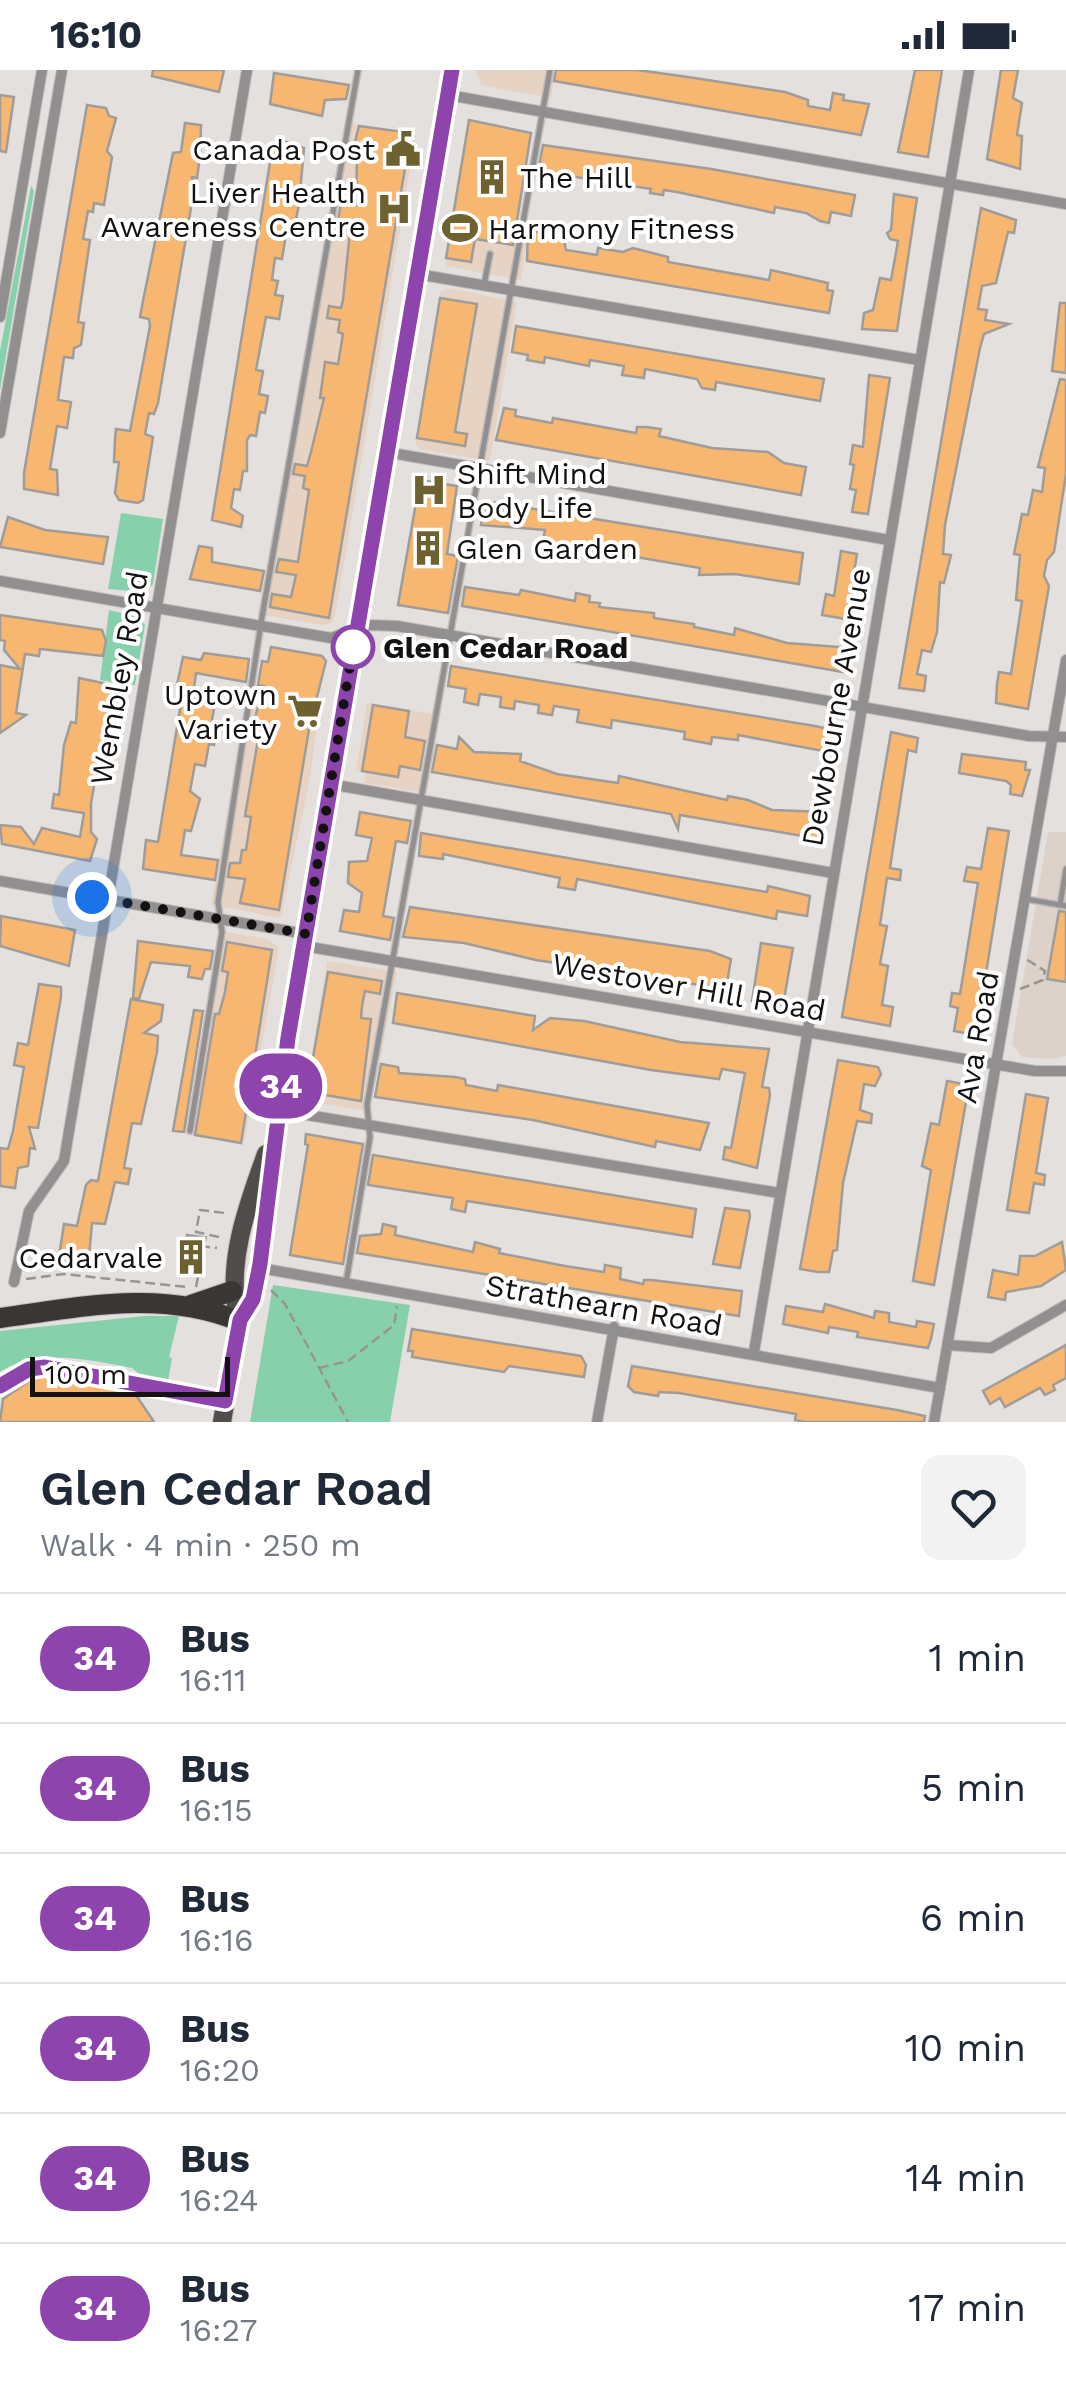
<!DOCTYPE html>
<html lang="en">
<head>
<meta charset="utf-8">
<style>
  :root { --surface:#fff; --page:#f2f2f3; --text:#1f2937; --muted:#747a83; --line:#e0e1e3 }
  body { margin:0; font-family:"Work Sans",sans-serif; background:var(--page); color:var(--text); height:100vh; display:flex; flex-direction:column; font-size:38px; white-space:nowrap }
  * { box-sizing:border-box; margin:0 }
  p { font-size:32px; color:var(--muted) }
  .icon { flex:none; width:55px; height:55px; fill:none; stroke:currentColor; stroke-width:2; stroke-linecap:round; stroke-linejoin:round }
  .map { position:relative; height:1352px; overflow:hidden }
  .details { display:flex; flex-direction:column; background:var(--surface); flex:1 }
  .details>* { flex:none }
  .badge { padding:0 20px; border-radius:32px; font-size:35px; line-height:65px }
  .scale { position:absolute; left:30px; bottom:25px; width:200px; box-sizing:border-box; padding-left:10px; border:5px solid #131211; border-top:0; font-size:28px; line-height:35px; white-space:nowrap; color:#131211; -webkit-text-stroke:8px #fff; paint-order:stroke }
  .you { position:absolute; width:50px; height:50px; margin:-25px; border:8px solid #fff; border-radius:50%; background:#1a73e8; box-shadow:0 0 0 15px #1a73e833 }
  .map>.badge { position:absolute; translate:-50% -50%; box-shadow:0 0 0 5px #fff }
  .round { display:grid; place-items:center; flex:none; width:105px; height:105px; border-radius:20px; background:var(--page) }
  .overview { display:flex; align-items:center; justify-content:space-between; height:170px; padding:0 40px }
  h1 { font-size:48px; font-weight:600; line-height:75px }
  ul { padding:0; list-style:none }
  li { display:flex; align-items:center; gap:30px; height:130px; padding:0 40px; border-top:2px solid var(--line) }
  li div { flex:1 }
  li b { display:block; font-size:38px }
  li em { font-style:normal }
  li .badge { min-width:110px; font-weight:700; text-align:center }
  .status { display:flex; justify-content:space-between; align-items:center; height:70px; padding:0 50px; background:var(--surface); direction:ltr }
  .status svg { height:28px; fill:currentColor }
  .map>svg:first-child { display:block }
</style>
</head>
<body>
<div class="status"><b>16:10</b><svg viewBox="0 0 49 12"><path d="M0 12V9h3v3zM5 12V6h3v6zM10 12V3h3v9zM15 12V0h3v12zM26 1h20v11H26zM47 4h2v5h-2z"/></svg></div>
<div class="map">
<svg width="1066" height="1352" viewBox="0 0 1066 1352">
  <rect width="100%" height="100%" fill="#e3e0dd"/>
  <!-- commercial -->
  <g fill="#e6d3c3">
    <polygon points="476,0 556,0 551,28 481,15"/>
    <polygon points="346,53 416,64 335,547 331,553 323,555 258,544"/>
    <polygon points="451,152 528,164 521,210 446,196"/>
    <polygon points="449,218 517,232 490,391 419,379 415,372 441,221"/>
    <polygon points="248,624 319,636 311,702 281,848 211,835"/>
    <polygon points="367,633 440,645 427,723 364,713 366,703 356,701"/>
    <polygon points="220,861 268,869 279,878 244,1073 186,1064"/>
    <polygon points="327,891 397,902 370,1041 304,1031"/>
  </g>
  <!-- built -->
  <polygon fill="#dcd2ca" points="1048,762 1066,762 1066,986 1050,989 1022,987 1012,974"/>
  <!-- green -->
  <g fill="#87d0ac">
    <polygon points="31,116 34,121 0,320 0,281"/>
    <polygon points="121,443 163,449 153,514 144,522 108,519"/>
    <polygon points="109,540 138,547 145,555 135,615 100,610"/>
    <polygon points="273,1215 410,1235 390,1352 250,1352"/>
    <path d="M 144,1246 L 179,1246 L 169,1287 L 172,1288 L 168,1311 L 142,1306 L 132,1298 C 91,1290 36,1277 0,1302 L 0,1261 Z"/>
  </g>
  <!-- building -->
  <g fill="#f8b770" stroke="#9f9c99" stroke-width="2.5">
    <polygon points="153,0 224,0 219,22 152,6"/>
    <polygon points="556,0 637,0 688,7 785,22 808,30 808,36 830,40 833,23 844,25 843,30 869,34 861,65 554,11"/>
    <polygon points="915,0 942,0 928,87 898,82"/>
    <polygon points="1001,0 1018,0 1013,28 1022,33 1017,65 1022,66 1020,99 987,89"/>
    <polygon points="274,3 349,15 346,29 325,30 322,46 270,34"/>
    <polygon points="0,25 14,27 6,82 0,81"/>
    <polygon points="87,35 106,38 109,46 116,48 107,81 112,87 104,135 94,133 93,142 88,141 83,169 90,170 78,252 84,253 81,275 74,278 73,288 64,287 58,330 71,332 67,358 57,356 50,399 57,400 58,425 24,419 24,403"/>
    <polygon points="469,50 531,63 513,175 475,169 471,192 446,188"/>
    <polygon points="185,53 201,55 200,86 197,108 192,107 194,120 158,333 154,344 149,343 145,364 153,367 143,430 138,433 119,430 115,423 119,392 114,392 115,369 116,359 130,361 150,256 149,249 140,247 143,231 173,83 181,82"/>
    <polygon points="359,56 411,63 329,548 270,537 272,524 291,527 296,505 276,502 279,489 298,492 300,479 309,420 303,418 305,406 293,404 295,394 307,396 311,382 324,328 320,328 325,292 338,294 343,264 338,262 340,250 327,248 329,236 341,238 343,230 350,161 337,158 341,132 356,135 357,89 351,88"/>
    <polygon points="278,69 304,78 299,134 294,160 287,158 282,189 275,188 272,210 278,211 275,225 283,226 279,249 266,247 256,300 263,301 259,324 268,326 265,343 260,342 256,366 250,365 247,370 247,401 243,401 240,420 234,419 231,438 243,446 241,457 212,450 272,80"/>
    <polygon points="543,75 711,99 855,125 851,146 831,142 829,153 820,151 806,143 775,137 774,143 677,122 664,120 663,125 650,123 651,119 538,101"/>
    <polygon points="894,124 917,128 897,261 862,259 864,243 873,240 880,208 891,210 898,171 890,169 887,163 891,160"/>
    <polygon points="981,138 1016,150 1014,163 1008,162 996,213 982,216 978,239 987,240 985,250 1009,254 984,264 980,278 945,455 943,484 951,485 944,513 940,512 937,562 931,582 922,580 917,604 926,606 924,621 899,618"/>
    <polygon points="528,161 563,165 566,180 597,185 598,178 623,182 633,178 668,187 668,192 769,210 771,200 828,213 827,220 833,221 829,243 527,191"/>
    <polygon points="440,228 477,234 455,362 467,364 465,376 417,368"/>
    <polygon points="1060,233 1066,233 1066,303 1052,301"/>
    <polygon points="516,256 824,309 820,331 716,312 715,320 702,318 697,309 645,299 644,308 622,305 624,296 590,290 589,296 545,287 544,293 527,290 528,285 512,282"/>
    <polygon points="869,305 890,308 868,444 852,442 856,420 850,419 854,395 850,394 853,375 863,377"/>
    <polygon points="1060,309 1066,310 1066,404 1054,482 1047,490 1044,506 1049,516 1028,639 996,633 997,614 999,602 1011,604 1022,531 1016,530 1020,485 1014,484 1022,444 1028,445 1033,420 1042,422 1045,398 1038,397"/>
    <polygon points="504,338 516,340 515,346 552,353 553,348 636,363 637,357 646,357 661,359 659,366 712,378 768,382 784,393 806,397 801,425 496,370"/>
    <polygon points="420,410 457,416 447,484 458,486 448,543 398,535"/>
    <polygon points="485,431 803,483 799,514 735,504 699,505 700,498 543,471 545,460 481,455"/>
    <polygon points="8,447 45,460 108,467 103,494 0,477"/>
    <polygon points="199,476 212,478 212,492 264,501 260,521 190,509"/>
    <polygon points="841,481 857,484 846,549 822,545 826,524 834,526"/>
    <polygon points="465,517 519,525 521,520 575,531 576,523 590,526 589,532 600,533 599,537 654,543 654,548 694,554 694,557 734,565 735,558 787,573 853,578 843,602 462,536"/>
    <polygon points="0,545 102,560 106,571 103,586 40,579 39,586 25,584 16,643 26,645 0,663 0,595 20,599 4,580 5,571 0,570"/>
    <polygon points="271,577 322,586 326,591 309,659 279,840 240,833 245,809 228,807 230,793 240,793 242,780 246,780 251,747 245,746 259,664 251,662 264,616 258,615 262,591 268,592"/>
    <polygon points="204,583 249,589 246,612 196,603 194,618 177,615 183,587 201,590"/>
    <polygon points="451,596 815,656 838,661 834,683 738,665 738,670 712,667 711,674 684,669 685,662 612,650 611,658 577,652 579,640 554,636 552,645 538,643 539,635 515,631 514,639 500,637 501,627 480,624 478,635 464,632 466,619 448,616"/>
    <polygon points="79,608 112,615 91,733 91,762 97,769 90,791 2,774 0,755 21,757 34,774 42,758 80,767 84,743 52,738 54,724 59,725 64,675 71,652 76,653"/>
    <polygon points="182,627 215,633 210,662 216,663 214,675 209,674 205,696 195,694 190,721 200,729 191,761 185,760 181,785 218,790 215,810 143,799 146,770 158,772"/>
    <polygon points="373,635 409,641 405,667 425,671 420,700 400,696 398,707 362,701"/>
    <polygon points="891,662 918,668 916,682 908,680 890,798 901,800 900,810 887,808 880,855 887,856 880,894 888,896 882,935 893,937 890,956 842,947"/>
    <polygon points="459,667 474,682 521,684 520,691 557,704 618,713 619,706 727,730 728,726 748,730 772,740 825,742 820,769 680,745 678,759 671,744 432,702 437,675 457,679"/>
    <polygon points="962,684 1026,692 1025,700 1030,700 1022,726 1010,724 1011,715 1006,711 959,703"/>
    <polygon points="360,742 411,751 407,773 396,771 383,846 394,848 390,870 340,861 344,840 359,842 362,823 348,813 349,792 367,791 372,768 356,765"/>
    <polygon points="988,758 1009,761 976,965 954,961 958,938 950,936 952,923 960,924 978,813 964,811 967,797 981,799"/>
    <polygon points="421,763 767,822 768,816 810,826 807,846 777,841 776,849 577,809 575,820 558,817 560,808 443,784 443,789 419,786"/>
    <polygon points="410,837 710,881 731,889 726,919 536,890 464,873 403,867"/>
    <polygon points="1059,841 1066,842 1066,912 1047,909"/>
    <polygon points="1,846 75,860 69,896 0,876"/>
    <polygon points="138,871 213,881 210,899 205,899 202,909 188,907 190,896 151,892 139,929 133,928"/>
    <polygon points="227,872 272,880 241,1073 195,1065 215,944 219,944 225,922 228,902 222,901"/>
    <polygon points="761,873 793,878 783,935 752,931"/>
    <polygon points="328,902 382,911 380,924 365,921 362,936 361,948 371,949 361,1031 307,1022"/>
    <polygon points="39,914 61,917 61,927 38,1058 29,1057 35,1079 30,1078 28,1096 18,1098 15,1118 0,1116 0,1078 8,1079 13,1061 24,997 14,995 18,973 28,975"/>
    <polygon points="397,923 535,946 533,960 550,948 584,951 680,972 769,979 762,1017 769,1018 770,1025 757,1098 723,1089 725,1077 731,1078 745,1003 722,999 719,1009 651,1000 393,953"/>
    <polygon points="131,929 163,935 161,951 144,963 158,966 157,982 141,1054 132,1053 124,1098 131,1099 128,1114 115,1112 105,1154 92,1153 88,1198 58,1193 64,1154 77,1156 86,1115 91,1110 98,1111"/>
    <polygon points="194,940 203,941 184,1062 173,1061"/>
    <polygon points="838,990 878,997 881,1004 875,1016 864,1014 860,1040 872,1044 871,1053 857,1051 843,1113 837,1180 833,1181 829,1202 818,1202 800,1199"/>
    <polygon points="381,994 398,997 399,1003 455,1007 465,1009 466,1015 497,1021 498,1015 709,1053 700,1080 656,1071 655,1077 533,1050 375,1027"/>
    <polygon points="947,1011 969,1015 934,1215 913,1211 931,1100 922,1096 931,1053 939,1055"/>
    <polygon points="1026,1024 1048,1028 1036,1103 1045,1105 1044,1115 1034,1113 1029,1143 1007,1140"/>
    <polygon points="306,1064 363,1074 343,1194 290,1185 308,1075 305,1074"/>
    <polygon points="373,1085 696,1139 692,1167 467,1131 465,1142 451,1139 453,1128 368,1115"/>
    <polygon points="725,1138 749,1141 750,1146 740,1198 713,1194"/>
    <polygon points="383,1154 396,1157 395,1165 473,1182 475,1172 500,1179 499,1183 565,1196 604,1202 605,1195 621,1198 620,1209 643,1214 644,1210 652,1210 742,1221 739,1246 357,1183 360,1166 381,1164"/>
    <polygon points="187,1165 202,1167 196,1200 182,1198"/>
    <polygon points="1062,1172 1066,1200 1041,1216 1006,1222 1005,1230 988,1227 993,1200 1018,1205 1020,1186 1035,1186"/>
    <polygon points="825,1234 874,1248 875,1241 889,1243 889,1252 916,1257 917,1251 934,1254 931,1269 928,1278 857,1267 858,1262 829,1257 828,1263 783,1254 786,1236 823,1242"/>
    <polygon points="412,1259 581,1286 586,1295 584,1307 509,1296 504,1302 412,1287 413,1281 408,1281"/>
    <polygon points="1066,1275 1066,1308 1053,1315 1055,1320 1045,1325 1040,1318 1005,1337 1000,1328 990,1334 983,1321"/>
    <polygon points="632,1296 897,1340 925,1346 924,1352 805,1352 795,1350 796,1344 734,1333 679,1323 659,1322 658,1326 634,1322 628,1316"/>
    <polygon points="39,1304 134,1322 154,1352 0,1352 3,1329"/>
  </g>
  <g fill="none" stroke-linecap="round" stroke-linejoin="round">
    <defs>
      <g id="lane">
        <polyline points="484,215 490,184"/>
        <polyline points="1026,829 1066,836"/>
        <polyline points="1060,835 1066,799"/>
        <polyline points="190,1061 222,862 218,832 262,547 358,0"/>
        <polyline points="346,1213 370,1067 367,1035 550,0"/>
        <polyline points="0,1316 29,1299 45,1297 224,1331"/>
      </g>
      <g id="street">
        <polyline points="448,25 1066,134"/>
        <polyline points="417,204 919,290"/>
        <polyline points="0,247 42,0"/>
        <polyline points="0,363 62,0"/>
        <polyline points="386,382 889,470"/>
        <polyline points="0,511 331,568 368,555 397,556 1029,666 1066,667"/>
        <polyline points="330,714 833,803"/>
        <polyline points="0,811 306,864"/>
        <polyline points="304,876 1035,1001 1066,1001"/>
        <polyline points="277,1040 779,1123"/>
        <polyline points="260,1198 940,1318"/>
        <polyline points="14,1212 29,1141 64,1091 247,0"/>
        <polyline points="948,1275 991,1278 1066,1235"/>
        <polyline points="754,1282 969,0"/>
        <polyline points="597,1352 614,1257"/>
        <polyline points="934,1352 1066,590"/>
      </g>
      <g id="primary">
        <path d="M 239,1251 C 225,1196 247,1136 266,1084"/>
        <polyline points="222,1352 239,1251 253,1229 260,1198 288,968 452,0"/>
      </g>
      <g id="highway">
        <polyline points="191,1235 232,1221"/>
        <path d="M 0,1248 C 81,1237 161,1219 239,1251"/>
      </g>
    </defs>
    <!-- lane casing -->
    <use href="#lane" stroke="#bebbb8" stroke-width="8"/>
    <!-- street casing -->
    <use href="#street" stroke="#bebbb8" stroke-width="12"/>
    <!-- primary casing -->
    <use href="#primary" stroke="#bebbb8" stroke-width="20"/>
    <!-- highway casing -->
    <use href="#highway" stroke="#bebbb8" stroke-width="22"/>
    <!-- path -->
    <g stroke="#979592" stroke-width="2.5" stroke-dasharray="10 5" stroke-linecap="butt">
      <polyline points="1020,919 1043,910 1045,901 1026,889"/>
      <polyline points="219,1167 196,1162 200,1140 225,1143"/>
      <polyline points="200,1176 217,1178"/>
      <polyline points="26,1209 63,1204 187,1217"/>
      <polyline points="196,1217 206,1166"/>
      <polyline points="271,1220 285,1234 348,1352"/>
      <polyline points="319,1298 348,1291 394,1255 397,1236"/>
    </g>
    <!-- lane -->
    <use href="#lane" stroke="#918f8f" stroke-width="5"/>
    <!-- street -->
    <use href="#street" stroke="#918f8f" stroke-width="10"/>
    <!-- primary -->
    <use href="#primary" stroke="#514d4d" stroke-width="18"/>
    <!-- highway -->
    <use href="#highway" stroke="#3a3636" stroke-width="20"/>
  </g>
  <g fill="none" stroke-linecap="round" stroke-linejoin="round">
    <defs>
      <polyline id="line" points="0,1316 29,1299 45,1297 225,1331 240,1250 253,1229 260,1194 288,968 452,0"/>
    </defs>
    <!-- line casing -->
    <use href="#line" stroke="#fff" stroke-width="22"/>
    <!-- line -->
    <use href="#line" stroke="#8e44ad" stroke-width="15"/>
    <!-- walk -->
    <polyline stroke="#131211" stroke-width="10" stroke-dasharray="0 18" points="92,827 306,864 353,577"/>
  </g>
  <!-- icons -->
  <defs>
    <symbol id="civic-bare" viewBox="-9 -9 18 18"><path d="M-.6-6.5H3V-4.5H.6V-3L4-1V1h2V6H-6V1h2V-1L-.6-3ZM-1.2 2.5V6h2.4V2.5Z" fill="#6d622f" stroke="#fff" stroke-width="2.5" paint-order="stroke"/></symbol>
    <symbol id="building-bare" viewBox="-9 -9 18 18"><path d="M-4-6H4V6H1V3H-1V6H-4ZM-2.5-4.3h1.7v1.8h-1.7ZM.8-4.3h1.7v1.8H.8ZM-2.5-1h1.7V.8h-1.7ZM.8-1h1.7V.8H.8Z" fill="#6d622f" stroke="#fff" stroke-width="2.5" paint-order="stroke"/></symbol>
    <symbol id="hospital-bare" viewBox="-9 -9 18 18"><path d="M-5-5h3v3.5h4V-5h3V5h-3V1.5h-4V5h-3Z" fill="#6d622f" stroke="#fff" stroke-width="2.5" paint-order="stroke"/></symbol>
    <symbol id="stadium-bare" viewBox="-9 -9 18 18"><path d="M0-5a6.5 5 0 1 0 0 10a6.5 5 0 1 0 0-10ZM-3.5-1.8h7v3.6h-7Z" fill="#6d622f" stroke="#fff" stroke-width="2.5" paint-order="stroke"/></symbol>
    <symbol id="supermarket-bare" viewBox="-9 -9 18 18"><path d="M-6-5.5h2.5l.6 2H6L4.5 2H-2.5L-4.4-4H-6ZM-1.5 3.2a1.3 1.3 0 1 0 .1 0ZM3 3.2a1.3 1.3 0 1 0 .1 0Z" fill="#6d622f" stroke="#fff" stroke-width="2.5" paint-order="stroke"/></symbol>
  </defs>
  <g fill-rule="evenodd">
    <use href="#civic-bare" x="378" y="54" width="50" height="50"/>
    <use href="#building-bare" x="467" y="82" width="50" height="50"/>
    <use href="#hospital-bare" x="369" y="114" width="50" height="50"/>
    <use href="#stadium-bare" x="435" y="133" width="50" height="50"/>
    <use href="#hospital-bare" x="404" y="395" width="50" height="50"/>
    <use href="#building-bare" x="403" y="453" width="50" height="50"/>
    <use href="#supermarket-bare" x="280" y="616" width="50" height="50"/>
    <use href="#building-bare" x="166" y="1162" width="50" height="50"/>
  </g>
  <!-- markers -->
  <circle fill="#fff" stroke="#8e44ad" stroke-width="5" cx="353" cy="577" r="20"/>
  <g text-anchor="middle" dominant-baseline="central" stroke-width="8" stroke-linejoin="round" paint-order="stroke">
    <!-- poi labels -->
    <g font-size="30" fill="#131211" stroke="#fff" text-anchor="end">
      <text x="375" y="79">Canada Post</text>
      <text x="520" y="107" text-anchor="start">The Hill</text>
      <text x="366" y="122">Liver Health<tspan x="366" dy="34">Awareness Centre</tspan></text>
      <text x="488" y="158" text-anchor="start">Harmony Fitness</text>
      <text x="457" y="403" text-anchor="start">Shift Mind<tspan x="457" dy="34">Body Life</tspan></text>
      <text x="456" y="478" text-anchor="start">Glen Garden</text>
      <text x="277" y="624">Uptown<tspan x="277" dy="34">Variety</tspan></text>
      <text x="163" y="1187">Cedarvale</text>
    </g>
    <!-- stop labels -->
    <g font-size="30" font-weight="bold" fill="#131211" stroke="#fff" text-anchor="start">
      <text x="383" y="577">Glen Cedar Road</text>
    </g>
    <!-- street labels -->
    <g font-size="30" fill="#131211" stroke="#fff">
      <text transform="translate(119 608) rotate(-80)">Wembley Road</text>
      <text transform="translate(836 637) rotate(-80)">Dewbourne Avenue</text>
      <text transform="translate(689 917) rotate(10)">Westover Hill Road</text>
      <text transform="translate(977 967) rotate(-80)">Ava Road</text>
      <text transform="translate(604 1235) rotate(10)">Strathearn Road</text>
    </g>
  </g>
</svg>
<div class="scale">100 m</div>
<div class="you" style="left:92px;top:827px"></div>
<b class="badge" style="left:281px;top:1016px;background:#8e44ad;color:#fff">34</b>
</div>
<section class="details">
<div class="overview"><div><h1>Glen Cedar Road</h1><p>Walk · 4 min · 250 m</p></div><a class="round"><svg class="icon" aria-label="heart" viewBox="0 0 24 24"><path d="M12 20l-8-8c-3-5 5-10 8-4 3-6 11-1 8 4z"/></svg></a></div>
<ul>
<li><span class="badge" style="background:#8e44ad;color:#fff">34</span><div><b>Bus</b><p>16:11</p></div><em>1 min</em></li>
<li><span class="badge" style="background:#8e44ad;color:#fff">34</span><div><b>Bus</b><p>16:15</p></div><em>5 min</em></li>
<li><span class="badge" style="background:#8e44ad;color:#fff">34</span><div><b>Bus</b><p>16:16</p></div><em>6 min</em></li>
<li><span class="badge" style="background:#8e44ad;color:#fff">34</span><div><b>Bus</b><p>16:20</p></div><em>10 min</em></li>
<li><span class="badge" style="background:#8e44ad;color:#fff">34</span><div><b>Bus</b><p>16:24</p></div><em>14 min</em></li>
<li><span class="badge" style="background:#8e44ad;color:#fff">34</span><div><b>Bus</b><p>16:27</p></div><em>17 min</em></li>
</ul>
</section>
</body>
</html>
